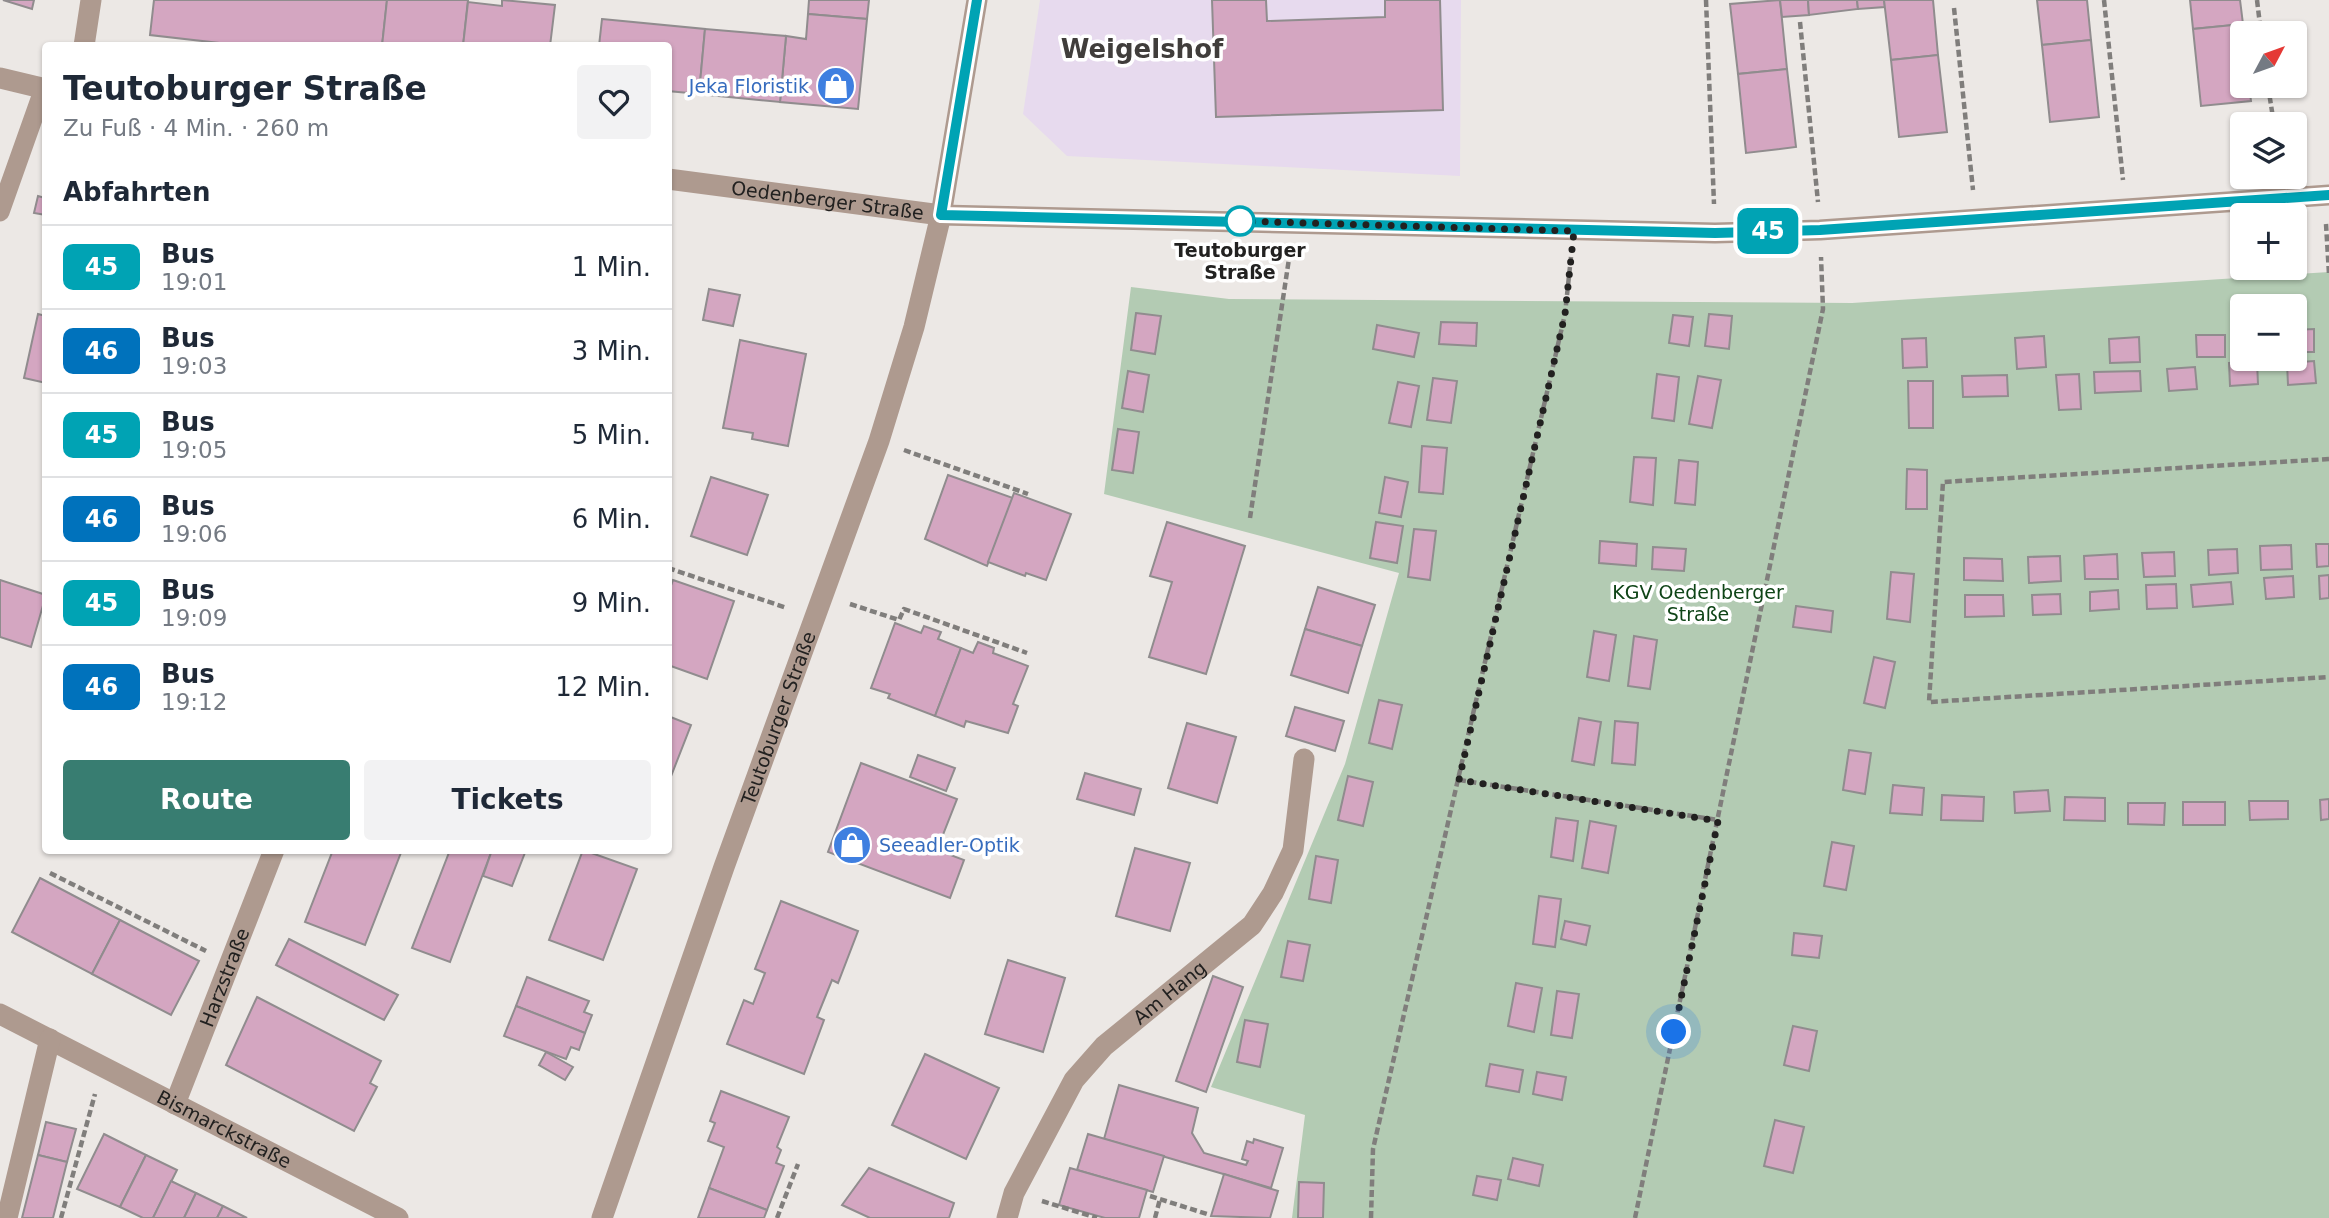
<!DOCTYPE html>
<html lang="de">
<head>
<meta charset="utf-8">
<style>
  :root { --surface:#fff; --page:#f2f2f3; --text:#1f2937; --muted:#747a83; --line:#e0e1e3; --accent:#387d71 }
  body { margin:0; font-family:"DejaVu Sans",sans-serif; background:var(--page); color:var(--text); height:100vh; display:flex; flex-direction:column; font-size:26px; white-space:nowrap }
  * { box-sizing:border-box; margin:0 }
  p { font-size:23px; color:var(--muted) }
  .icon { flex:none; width:38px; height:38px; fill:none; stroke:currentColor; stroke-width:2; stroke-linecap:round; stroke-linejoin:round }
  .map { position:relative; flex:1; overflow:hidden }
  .drawer { position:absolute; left:42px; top:42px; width:630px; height:812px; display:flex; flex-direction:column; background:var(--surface); border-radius:7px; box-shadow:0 2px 5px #0004 }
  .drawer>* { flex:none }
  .badge { padding:0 14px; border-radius:10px; font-size:24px; line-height:46px }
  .needle { width:46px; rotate:49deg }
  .controls { position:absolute; left:2230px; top:21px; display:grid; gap:14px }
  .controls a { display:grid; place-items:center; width:77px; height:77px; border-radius:7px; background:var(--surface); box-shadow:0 2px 5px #0004; font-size:35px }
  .you { position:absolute; width:35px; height:35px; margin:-18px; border:5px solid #fff; border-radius:50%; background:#1a73e8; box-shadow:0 0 0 10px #1a73e833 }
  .map>.badge { position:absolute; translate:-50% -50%; box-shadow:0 0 0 4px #fff }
  h2 { padding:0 21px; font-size:26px; line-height:63px }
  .round { display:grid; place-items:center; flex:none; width:74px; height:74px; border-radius:7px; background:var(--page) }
  .headline { display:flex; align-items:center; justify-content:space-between; height:119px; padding:0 21px }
  h1 { font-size:33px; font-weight:800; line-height:52px }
  .primary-button { display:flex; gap:14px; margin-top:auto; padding:14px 21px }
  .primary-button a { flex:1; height:80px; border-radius:7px; background:var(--accent); color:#fff; font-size:28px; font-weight:800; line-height:80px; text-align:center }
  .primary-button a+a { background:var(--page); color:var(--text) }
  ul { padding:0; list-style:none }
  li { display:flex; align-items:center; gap:21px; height:84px; padding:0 21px; border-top:2px solid var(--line) }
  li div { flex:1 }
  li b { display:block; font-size:26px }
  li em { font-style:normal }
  li .badge { min-width:77px; font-weight:700; text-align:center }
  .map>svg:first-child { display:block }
</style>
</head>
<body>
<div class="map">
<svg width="2329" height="1218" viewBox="0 0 2329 1218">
  <rect width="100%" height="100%" fill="#ece8e5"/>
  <!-- medical -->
  <polygon fill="#e7daee" points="1040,0 1461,0 1460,176 1067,156 1023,114"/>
  <!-- green -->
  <path fill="#b3cbb3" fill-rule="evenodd" d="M 2329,272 L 2329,1218 L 1292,1218 L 1305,1115 L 1211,1087 L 1345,764 L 1399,573 L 1104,494 L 1131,287 L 1229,299 L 1852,303 ZM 2242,306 L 2294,306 L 2294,359 L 2242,359 Z"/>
  <!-- building -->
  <g fill="#d4a6c1" stroke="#908c8e" stroke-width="2">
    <polygon points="3,0 34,0 32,9"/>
    <polygon points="154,0 387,0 382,46 246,46 150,35"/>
    <polygon points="387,0 468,0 463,46 382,46"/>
    <polygon points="502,0 555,5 550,46 463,46 468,2 502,6"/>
    <polygon points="809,0 869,0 867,19 808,14"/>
    <polygon points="1212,0 1266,0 1267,21 1385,17 1385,0 1440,0 1443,110 1216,117"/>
    <polygon points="1780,0 1787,69 1738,74 1730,4"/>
    <polygon points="1780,0 1808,0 1809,15 1782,17"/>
    <polygon points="1808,0 1857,0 1858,9 1809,15"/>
    <polygon points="1857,0 1884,0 1885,7 1858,9"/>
    <polygon points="1884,0 1933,0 1938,55 1891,60"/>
    <polygon points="2037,0 2087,0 2091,40 2042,45"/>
    <polygon points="2190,0 2240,0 2243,24 2193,29"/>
    <polygon points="808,14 867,19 858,109 780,102 786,36 806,39"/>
    <polygon points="602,19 705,29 699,94 668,91 668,46 599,46"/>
    <polygon points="2243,24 2242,86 2249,86 2251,101 2201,106 2193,29"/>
    <polygon points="705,29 786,36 780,102 699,94"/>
    <polygon points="2091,40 2099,117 2050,122 2042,45"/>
    <polygon points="1938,55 1947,132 1899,137 1891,60"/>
    <polygon points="1787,69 1796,147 1746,153 1738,74"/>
    <polygon points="46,195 46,215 34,213 38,196 45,198"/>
    <polygon points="709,289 740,295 733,326 703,320"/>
    <polygon points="1136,313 1161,316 1155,354 1131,350"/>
    <polygon points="38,314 46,316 46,383 24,378"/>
    <polygon points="1709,314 1732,316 1729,349 1705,346"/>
    <polygon points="1673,315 1693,317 1689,346 1669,343"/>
    <polygon points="1441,322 1477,323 1476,346 1439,344"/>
    <polygon points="1377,325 1419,333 1414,357 1373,349"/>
    <polygon points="2314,329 2314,352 2294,352 2294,330"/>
    <polygon points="2196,335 2225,335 2225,357 2197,357"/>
    <polygon points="2044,336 2046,367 2017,369 2015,338"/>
    <polygon points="2139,337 2140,362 2110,363 2109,339"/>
    <polygon points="1926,338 1927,367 1903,368 1902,339"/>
    <polygon points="740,340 806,354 788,446 752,439 753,433 723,428"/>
    <polygon points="2314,361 2316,383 2288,385 2287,363"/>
    <polygon points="2257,362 2258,384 2230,386 2229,363"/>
    <polygon points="2195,367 2197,389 2169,391 2167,369"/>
    <polygon points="1128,371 1149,375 1143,412 1122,408"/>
    <polygon points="2140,371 2141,391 2095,393 2094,372"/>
    <polygon points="1657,374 1679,377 1674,421 1652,418"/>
    <polygon points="2079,374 2081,409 2059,410 2056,375"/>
    <polygon points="2007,375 2008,396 1963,397 1962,376"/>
    <polygon points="1698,376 1721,380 1712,428 1689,424"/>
    <polygon points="1433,378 1457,381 1451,423 1427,420"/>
    <polygon points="1908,381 1933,381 1933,428 1909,428"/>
    <polygon points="1398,382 1419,386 1411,427 1389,423"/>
    <polygon points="1118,429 1139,432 1133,473 1112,470"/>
    <polygon points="1422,446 1447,448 1443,494 1419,492"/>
    <polygon points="1634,457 1656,458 1653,505 1630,502"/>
    <polygon points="1679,460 1698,462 1695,505 1675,503"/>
    <polygon points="1907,469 1927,470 1927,509 1906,509"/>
    <polygon points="948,475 1013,498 987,566 925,539"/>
    <polygon points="711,477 768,495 747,555 691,536"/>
    <polygon points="1385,477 1408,482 1401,517 1379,513"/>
    <polygon points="1014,493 1071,514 1046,580 1026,573 1025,576 988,562"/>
    <polygon points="1167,522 1245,546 1206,674 1149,657 1172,582 1150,576"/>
    <polygon points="1376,522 1403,526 1397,563 1370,558"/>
    <polygon points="1414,529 1436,531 1430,580 1408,577"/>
    <polygon points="1600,541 1637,544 1636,566 1599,563"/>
    <polygon points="2316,544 2329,544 2329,566 2317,567"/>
    <polygon points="2291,545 2292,569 2261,570 2260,546"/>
    <polygon points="1653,547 1686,549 1684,571 1652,569"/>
    <polygon points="2237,549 2238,573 2209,575 2208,550"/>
    <polygon points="2174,552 2175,576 2144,577 2142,553"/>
    <polygon points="2117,554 2118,579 2085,579 2084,556"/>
    <polygon points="2060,556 2061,581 2029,583 2028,557"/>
    <polygon points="1964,558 2002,559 2003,581 1964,580"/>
    <polygon points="1891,572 1914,574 1910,622 1887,619"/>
    <polygon points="2329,575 2329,598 2320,599 2319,576"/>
    <polygon points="2293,576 2294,597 2266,599 2264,578"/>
    <polygon points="0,580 46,595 31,647 0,637"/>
    <polygon points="673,580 734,601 707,679 668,665 668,594"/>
    <polygon points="2231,582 2233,604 2193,607 2191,585"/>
    <polygon points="2176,584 2177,608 2147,609 2146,585"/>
    <polygon points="1318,587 1375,605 1362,646 1305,629"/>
    <polygon points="2118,590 2119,609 2090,611 2090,592"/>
    <polygon points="2060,594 2061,614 2033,615 2032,595"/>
    <polygon points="1965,595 2003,595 2004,616 1965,617"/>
    <polygon points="1796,606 1833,611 1831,632 1793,627"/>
    <polygon points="895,623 921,633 924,626 941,632 938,639 961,648 935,716 888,698 890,694 871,688"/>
    <polygon points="1305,629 1362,646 1348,693 1291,675"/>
    <polygon points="1594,631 1616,635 1609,681 1587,677"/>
    <polygon points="1634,636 1657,640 1650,689 1628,686"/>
    <polygon points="978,642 994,648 993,653 1028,666 1013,704 1018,706 1008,733 966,721 964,727 935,716 961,648 973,653"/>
    <polygon points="1874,657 1895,662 1885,708 1864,703"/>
    <polygon points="1379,700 1402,705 1392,749 1369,743"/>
    <polygon points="1295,707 1344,721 1335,751 1286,736"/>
    <polygon points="668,716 691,725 668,784"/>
    <polygon points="1579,718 1601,722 1594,765 1572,761"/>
    <polygon points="1615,721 1638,723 1635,765 1612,763"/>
    <polygon points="1187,723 1236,737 1217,803 1168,788"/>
    <polygon points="1849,750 1871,753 1865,794 1843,790"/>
    <polygon points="918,755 955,768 946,791 910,777"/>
    <polygon points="861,763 957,799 937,850 964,860 950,898 828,852"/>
    <polygon points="1085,773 1141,789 1134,815 1077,799"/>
    <polygon points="1348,776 1373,782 1363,826 1338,820"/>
    <polygon points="1893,785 1924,788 1922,815 1890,813"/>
    <polygon points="2048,790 2050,811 2015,813 2014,792"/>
    <polygon points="1942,795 1984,797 1983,821 1941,820"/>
    <polygon points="2065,797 2105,798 2105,821 2064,820"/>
    <polygon points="2329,799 2329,819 2321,820 2320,800"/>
    <polygon points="2249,801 2288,801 2288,819 2250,820"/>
    <rect x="2183" y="802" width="42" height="23"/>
    <polygon points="2128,803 2165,803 2164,825 2128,824"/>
    <polygon points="1556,818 1578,821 1573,861 1551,857"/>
    <polygon points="1590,821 1616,826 1608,873 1582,868"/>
    <polygon points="1832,842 1854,846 1846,890 1824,886"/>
    <polygon points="1135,848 1190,863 1170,931 1116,916"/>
    <polygon points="333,850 402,850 365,945 305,922"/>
    <polygon points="450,850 492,850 450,962 412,948"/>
    <polygon points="492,850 526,850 512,886 483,876"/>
    <polygon points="583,850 637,869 603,960 549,940"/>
    <polygon points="1316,856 1338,860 1331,903 1309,899"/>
    <polygon points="40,878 120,920 92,974 12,932"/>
    <polygon points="1539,896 1561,899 1555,947 1533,944"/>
    <polygon points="781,901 858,931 838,983 832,980 817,1017 824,1020 804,1074 727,1044 744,1000 753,1004 765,973 755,969"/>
    <polygon points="120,920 199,961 171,1015 92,974"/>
    <polygon points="1565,921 1590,926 1586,945 1561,939"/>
    <polygon points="1794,933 1822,936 1819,958 1792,955"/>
    <polygon points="289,939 398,995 384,1020 276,965"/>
    <polygon points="1288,941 1310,945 1303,981 1281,977"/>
    <polygon points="1008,960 1065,978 1043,1052 985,1034"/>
    <polygon points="1213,976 1243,987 1206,1092 1176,1081"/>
    <polygon points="527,977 589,1001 584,1012 592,1015 585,1033 516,1006"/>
    <polygon points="1516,983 1542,988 1534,1032 1508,1026"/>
    <polygon points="1557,991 1579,994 1572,1038 1551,1035"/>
    <polygon points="257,997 381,1061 370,1083 377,1087 354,1131 226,1065"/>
    <polygon points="516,1006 585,1033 579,1050 571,1047 566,1059 504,1036"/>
    <polygon points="1245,1020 1268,1024 1260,1067 1237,1062"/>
    <polygon points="1793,1026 1817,1031 1809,1071 1784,1065"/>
    <polygon points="546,1052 573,1067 565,1080 539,1065"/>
    <polygon points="925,1054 999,1088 966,1159 892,1125"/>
    <polygon points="1490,1064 1523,1070 1519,1092 1486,1086"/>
    <polygon points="1537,1072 1566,1077 1562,1100 1533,1094"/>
    <polygon points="1119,1085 1198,1108 1192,1133 1204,1153 1246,1165 1248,1161 1242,1159 1247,1141 1253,1143 1254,1139 1283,1148 1271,1188 1104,1139"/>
    <polygon points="721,1091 789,1117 777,1147 781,1150 776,1163 784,1166 767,1210 709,1188 724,1147 708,1141 715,1123 710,1121"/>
    <polygon points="1775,1120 1804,1127 1793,1173 1764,1166"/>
    <polygon points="46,1122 76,1129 67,1162 38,1155"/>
    <polygon points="104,1134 146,1155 120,1207 77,1189"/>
    <polygon points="1088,1134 1164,1156 1153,1192 1077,1170"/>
    <polygon points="38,1155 67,1162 53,1218 22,1218"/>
    <polygon points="146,1155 177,1170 153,1218 143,1218 120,1207"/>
    <polygon points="1513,1158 1543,1165 1539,1186 1508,1179"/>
    <polygon points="869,1168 954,1203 949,1218 870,1218 842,1205"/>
    <polygon points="1070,1168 1147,1190 1139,1218 1105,1218 1059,1205"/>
    <polygon points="1224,1174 1278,1191 1270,1218 1211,1216"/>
    <polygon points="1477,1176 1501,1180 1497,1200 1473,1195"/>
    <polygon points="171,1181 196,1193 184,1218 153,1218"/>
    <polygon points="1299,1182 1324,1183 1323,1218 1298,1218"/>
    <polygon points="709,1188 767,1210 764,1218 698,1218"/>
    <polygon points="196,1193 223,1206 217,1218 184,1218"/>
    <polygon points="223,1206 247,1218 217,1218"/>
  </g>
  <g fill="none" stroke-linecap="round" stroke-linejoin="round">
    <!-- path -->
    <g stroke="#807e7c" stroke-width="4.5" stroke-dasharray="7 3.5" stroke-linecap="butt">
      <polyline points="1706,0 1714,204"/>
      <polyline points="2104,0 2123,180"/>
      <polyline points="2257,0 2261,33"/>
      <polyline points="1954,8 1973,190"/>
      <polyline points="1800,22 1818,202"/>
      <polyline points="2268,86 2274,124"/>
      <polyline points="2326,224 2329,274"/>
      <polyline points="904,450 1028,494"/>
      <polyline points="2329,459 1943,482 1929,702 2329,677"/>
      <polyline points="1250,518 1290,252"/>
      <polyline points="668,568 787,608"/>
      <polyline points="850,604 899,620 904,609 1027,653"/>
      <polyline points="1459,780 1718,820"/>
      <polyline points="50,873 206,951"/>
      <polyline points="1150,1196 1207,1214"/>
      <polyline points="1042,1201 1097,1218"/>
      <polyline points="61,1218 95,1094"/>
      <polyline points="777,1218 798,1164"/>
      <polyline points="1155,1218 1160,1199"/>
      <polyline points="1371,1218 1373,1149 1565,314 1571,257"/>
      <polyline points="1635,1218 1823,309 1821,257"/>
    </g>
    <!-- lane -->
    <polyline stroke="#ae9a8f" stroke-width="19" points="0,212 44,88"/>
    <!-- street -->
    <g stroke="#ae9a8f" stroke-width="21">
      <polyline points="84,46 91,0"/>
      <polyline points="0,78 46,89"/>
      <path id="s1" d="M 668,179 L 941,215 L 1715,233 L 1820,230 L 2329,195"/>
      <path id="s2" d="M 0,1014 L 398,1218"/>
      <path id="s3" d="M 175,1104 L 274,850"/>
      <polyline points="7,1218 50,1039"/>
      <path id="s4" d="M 602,1218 L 724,867 L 879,441 L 914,327 L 941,215 L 977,0"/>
      <path id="s5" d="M 1007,1218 L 1014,1193 L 1074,1080 L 1104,1046 L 1252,925 L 1273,893 L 1293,850 L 1304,759"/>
    </g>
  </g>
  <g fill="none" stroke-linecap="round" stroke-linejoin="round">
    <defs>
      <polyline id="line" points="977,0 941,215 1715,233 1820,230 2329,195"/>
    </defs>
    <!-- line casing -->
    <use href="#line" stroke="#fff" stroke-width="16"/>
    <!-- line -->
    <use href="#line" stroke="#00a3b4" stroke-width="10"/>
    <!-- walk -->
    <polyline stroke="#222120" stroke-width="7" stroke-dasharray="0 12.6" points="1240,221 1574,231 1565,314 1459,780 1718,821 1674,1032"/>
  </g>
  <!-- icons -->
  <defs>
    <symbol id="shop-disc" viewBox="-11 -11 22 22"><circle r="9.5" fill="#3f7fe0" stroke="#fff"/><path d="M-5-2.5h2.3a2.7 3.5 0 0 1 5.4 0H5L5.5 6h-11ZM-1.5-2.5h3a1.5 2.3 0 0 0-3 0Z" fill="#fff"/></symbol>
  </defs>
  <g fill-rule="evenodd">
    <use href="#shop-disc" x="814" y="64" width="44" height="44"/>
    <use href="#shop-disc" x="830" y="823" width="44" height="44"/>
  </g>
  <!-- markers -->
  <circle fill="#fff" stroke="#00a3b4" stroke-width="3.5" cx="1240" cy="221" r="14"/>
  <g text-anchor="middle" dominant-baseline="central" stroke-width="7" stroke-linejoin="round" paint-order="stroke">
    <!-- shop labels -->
    <g font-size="19" fill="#366cbe" stroke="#fff" text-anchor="end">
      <text x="809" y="86">Jeka Floristik</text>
      <text x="879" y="845" text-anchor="start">Seeadler-Optik</text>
    </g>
    <!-- street labels -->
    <g font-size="19" fill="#222120" stroke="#fff">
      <text stroke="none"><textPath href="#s1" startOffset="161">Oedenberger Straße</textPath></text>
      <text stroke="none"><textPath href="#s4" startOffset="530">Teutoburger Straße</textPath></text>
      <text stroke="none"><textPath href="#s3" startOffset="136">Harzstraße</textPath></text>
      <text stroke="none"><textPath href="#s5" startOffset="284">Am Hang</textPath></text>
      <text stroke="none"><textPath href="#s2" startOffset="252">Bismarckstraße</textPath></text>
    </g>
    <!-- stop labels -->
    <g font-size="19" font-weight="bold" fill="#222120" stroke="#fff">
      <text x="1240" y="250">Teutoburger<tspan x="1240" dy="22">Straße</tspan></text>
    </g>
    <!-- park labels -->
    <g font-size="19" fill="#0e4416" stroke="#fff">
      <text x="1698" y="592">KGV Oedenberger<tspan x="1698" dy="22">Straße</tspan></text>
    </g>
    <!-- district labels -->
    <g font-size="26" font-weight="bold" fill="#403d3b" stroke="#fff">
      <text x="1142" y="49">Weigelshof</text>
    </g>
  </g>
</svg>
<div class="controls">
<a><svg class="needle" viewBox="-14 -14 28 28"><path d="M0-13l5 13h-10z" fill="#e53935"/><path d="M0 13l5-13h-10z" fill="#747a83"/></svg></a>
<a><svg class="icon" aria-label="layers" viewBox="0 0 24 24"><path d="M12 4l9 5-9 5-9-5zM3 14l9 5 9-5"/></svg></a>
<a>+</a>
<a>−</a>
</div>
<div class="you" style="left:1674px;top:1032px"></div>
<b class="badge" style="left:1768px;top:231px;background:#00a3b4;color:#fff">45</b>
<section class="drawer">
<div class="headline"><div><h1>Teutoburger Straße</h1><p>Zu Fuß · 4 Min. · 260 m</p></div><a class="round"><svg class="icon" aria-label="heart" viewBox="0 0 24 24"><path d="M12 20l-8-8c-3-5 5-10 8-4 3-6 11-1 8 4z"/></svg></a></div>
<h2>Abfahrten</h2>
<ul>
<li><span class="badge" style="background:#00a3b4;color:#fff">45</span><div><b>Bus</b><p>19:01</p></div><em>1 Min.</em></li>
<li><span class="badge" style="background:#0072bc;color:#fff">46</span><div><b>Bus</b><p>19:03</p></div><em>3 Min.</em></li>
<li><span class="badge" style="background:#00a3b4;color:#fff">45</span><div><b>Bus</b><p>19:05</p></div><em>5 Min.</em></li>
<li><span class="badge" style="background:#0072bc;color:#fff">46</span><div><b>Bus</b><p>19:06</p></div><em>6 Min.</em></li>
<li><span class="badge" style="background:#00a3b4;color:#fff">45</span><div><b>Bus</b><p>19:09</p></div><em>9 Min.</em></li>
<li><span class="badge" style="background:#0072bc;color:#fff">46</span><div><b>Bus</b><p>19:12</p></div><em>12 Min.</em></li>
</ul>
<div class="primary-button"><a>Route</a><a>Tickets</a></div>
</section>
</div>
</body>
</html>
